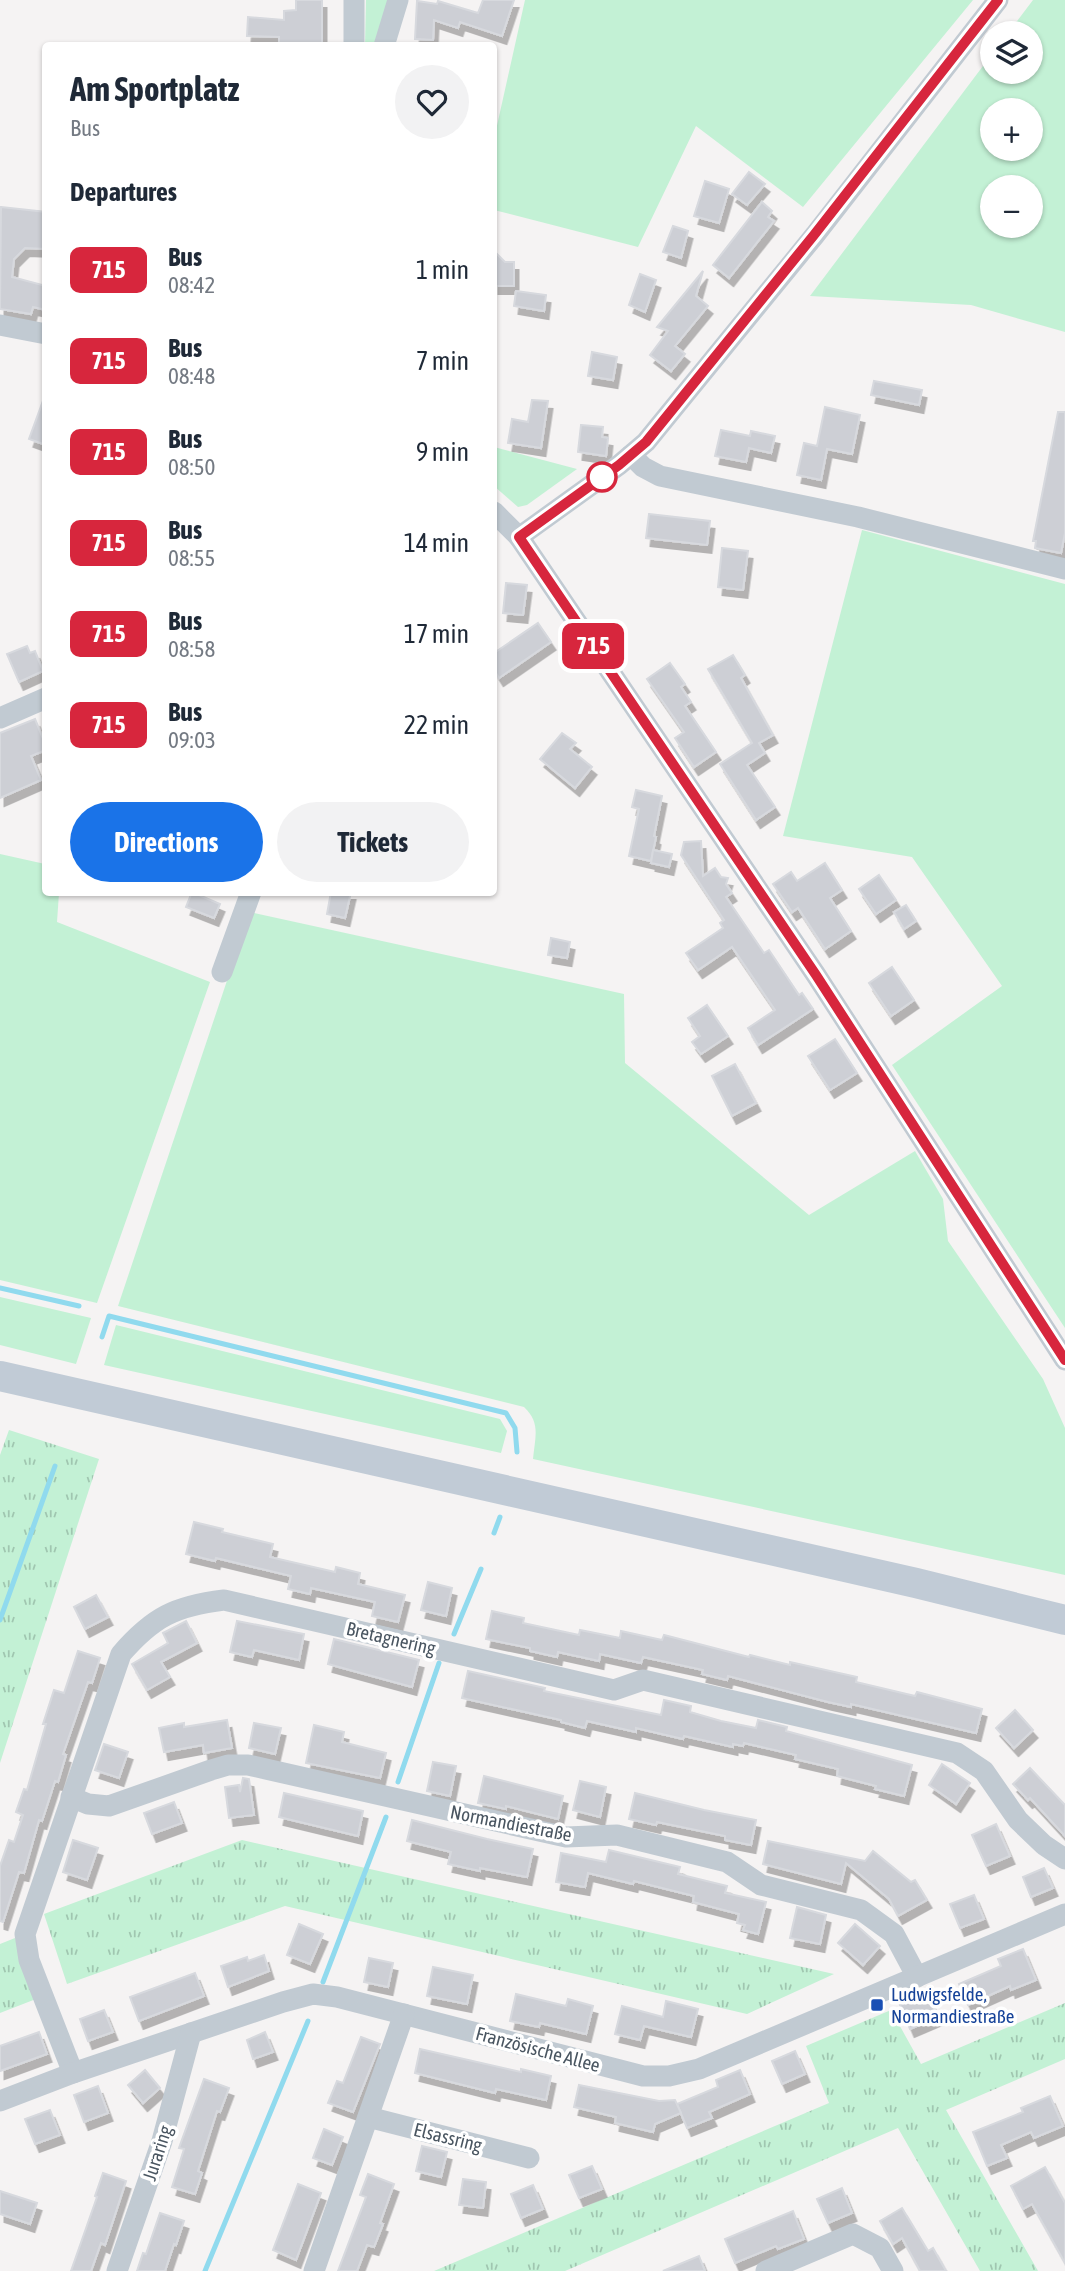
<!DOCTYPE html>
<html lang="en">
<head>
<meta charset="utf-8">
<style>
  :root { --surface:#fff; --page:#f2f2f3; --text:#1f2937; --muted:#747a83; --accent:#1a73e8 }
  body { margin:0; font-family:"Asap Condensed",sans-serif; background:var(--page); color:var(--text); height:100vh; display:flex; flex-direction:column; font-size:26px; white-space:nowrap }
  * { box-sizing:border-box; margin:0 }
  p { font-size:23px; color:var(--muted) }
  .icon { flex:none; width:38px; height:38px; fill:none; stroke:currentColor; stroke-width:2; stroke-linecap:round; stroke-linejoin:round }
  .map { position:relative; flex:1; overflow:hidden }
  .side { position:absolute; left:42px; top:42px; width:455px; height:854px; display:flex; flex-direction:column; background:var(--surface); border-radius:7px; box-shadow:0 2px 5px #0004 }
  .side>* { flex:none }
  .badge { padding:0 14px; border-radius:10px; font-size:24px; line-height:46px }
  .buttons { position:absolute; left:980px; top:21px; display:grid; gap:14px }
  .buttons a { display:grid; place-items:center; width:63px; height:63px; border-radius:50%; background:var(--surface); box-shadow:0 2px 5px #0004; font-size:35px }
  .map>.badge { position:absolute; translate:-50% -50%; box-shadow:0 0 0 4px #fff }
  h2 { padding:0 28px; font-size:26px; line-height:63px }
  .round { display:grid; place-items:center; flex:none; width:74px; height:74px; border-radius:37px; background:var(--page) }
  .summary { display:flex; align-items:center; justify-content:space-between; height:119px; padding:0 28px }
  h1 { font-size:33px; font-weight:700; line-height:52px }
  .button { display:flex; gap:14px; margin-top:auto; padding:14px 28px }
  .button a { flex:1; height:80px; border-radius:42px; background:var(--accent); color:#fff; font-size:28px; font-weight:700; line-height:80px; text-align:center }
  .button a+a { background:var(--page); color:var(--text) }
  ul { padding:0; list-style:none }
  li { display:flex; align-items:center; gap:21px; height:91px; padding:0 28px }
  li div { flex:1 }
  li b { display:block; font-size:26px }
  li em { font-style:normal }
  li .badge { min-width:77px; font-weight:700; text-align:center }
  .map>svg:first-child { display:block }
</style>
</head>
<body>
<div class="map">
<svg width="1065" height="2271" viewBox="0 0 1065 2271">
  <defs>
    <pattern id="park-tufts" width="24" height="20" patternUnits="userSpaceOnUse" patternTransform="scale(1.75)"><rect width="24" height="20" fill="#c3f1d5"/><path d="M3 7l-1-3M5 7V3M7 7l1-3M15 17l-1-3M17 17v-4M19 17l1-3" fill="none" stroke="#a0c6b0"/></pattern>
    <filter id="shadow"><feDropShadow dx="4.5" dy="8" stdDeviation="0" flood-color="#0004"/></filter>
  </defs>
  <rect width="100%" height="100%" fill="#f5f3f3"/>
  <!-- grass -->
  <g fill="#c3f1d5" fill-rule="evenodd">
    <polygon points="366,0 390,0 378,45 365,46"/>
    <polygon points="525,0 973,0 803,207 696,126 638,247 494,210 494,139"/>
    <path d="M 1033,0 L 1065,0 L 1065,332 L 971,305 L 810,296 L 992,54 L 992,72 L 1031,72 L 1031,33 L 1008,33 ZM 992,110 L 1031,110 L 1031,149 L 992,149 ZM 1031,187 L 1031,226 L 992,226 L 992,187 Z"/>
    <polygon points="494,447 577,469 527,505 518,507 494,486"/>
    <polygon points="862,530 1065,584 1065,1328 892,1065 1002,986 912,857 783,836"/>
    <polygon points="0,854 45,864 46,892 59,893 57,922 210,982 97,1303 0,1280"/>
    <path d="M 250,912 L 624,994 L 625,1063 L 809,1215 L 915,1151 L 943,1199 L 948,1241 L 1043,1379 L 1065,1428 L 1065,1575 L 533,1459 C 535,1437 541,1423 524,1407 L 118,1306 Z"/>
    <polygon points="0,1297 91,1318 76,1364 0,1345"/>
    <polygon points="116,1325 500,1419 507,1431 501,1453 104,1365"/>
  </g>
  <!-- park -->
  <g fill="url(#park-tufts)">
    <polygon points="9,1430 99,1459 0,1763 0,1455"/>
    <polygon points="242,1840 834,1974 747,2014 285,1906 67,1984 44,1914"/>
    <polygon points="15,1938 36,1999 0,2013 0,1944"/>
    <polygon points="1065,2003 1065,2059 946,2110 1038,2271 980,2271 898,2128 565,2271 434,2271 829,2103 806,2046 891,2010 921,2064"/>
  </g>
  <g fill="none" stroke-linecap="round" stroke-linejoin="round">
    <!-- stream -->
    <g stroke="#90daee" stroke-width="5">
      <polyline points="0,1288 79,1306"/>
      <polyline points="102,1337 109,1316 506,1413 515,1428 517,1452"/>
      <polyline points="494,1533 500,1517"/>
      <polyline points="0,1620 55,1466"/>
      <polyline points="454,1634 481,1569"/>
      <polyline points="398,1782 439,1663"/>
      <polyline points="323,1982 386,1817"/>
      <polyline points="205,2271 308,2021"/>
    </g>
  </g>
  <!-- building -->
  <g fill="#cdcfd5" stroke="#d7d9de" stroke-width="2" filter="url(#shadow)">
    <polygon points="296,0 322,0 322,46 279,46 279,37 247,36 248,17 284,20 284,11 296,10"/>
    <polygon points="483,0 514,0 502,36 460,22 458,28 434,20 433,40 415,39 417,1 437,4 438,1 478,13"/>
    <polygon points="749,172 765,184 747,205 732,194"/>
    <polygon points="705,181 729,189 719,223 694,216"/>
    <polygon points="762,202 772,211 768,217 774,221 729,278 713,265"/>
    <polygon points="1,207 46,212 46,249 25,248 14,259 12,277 46,286 46,310 33,307 31,314 0,309"/>
    <polygon points="673,226 688,231 681,258 663,252"/>
    <polygon points="494,251 505,262 514,262 514,286 494,286"/>
    <polygon points="703,271 696,296 708,306 675,346 685,354 671,371 650,355 668,331 657,327"/>
    <polygon points="640,274 656,280 645,312 629,305"/>
    <polygon points="516,291 546,295 544,311 514,306"/>
    <polygon points="592,352 617,357 613,380 588,376"/>
    <polygon points="874,381 922,390 919,405 871,395"/>
    <polygon points="44,398 46,398 46,445 29,439"/>
    <polygon points="532,400 548,401 541,448 508,443 512,419 528,422"/>
    <polygon points="825,407 860,415 852,454 827,449 821,480 797,475 804,443 817,446"/>
    <polygon points="1058,412 1065,412 1065,533 1061,553 1035,548 1036,541 1033,541"/>
    <polygon points="581,425 603,427 602,437 608,438 606,456 578,452"/>
    <polygon points="721,430 750,436 751,431 775,436 771,453 749,448 746,462 715,456"/>
    <polygon points="649,514 710,521 707,545 646,538"/>
    <polygon points="722,548 748,551 743,590 718,587"/>
    <polygon points="506,583 527,585 523,615 503,613"/>
    <polygon points="538,623 551,642 499,678 494,670 494,653"/>
    <polygon points="27,646 30,653 35,651 43,671 19,682 7,654"/>
    <polygon points="733,655 745,675 741,678 773,735 759,743 765,753 747,765 775,807 756,820 720,764 752,743 708,669"/>
    <polygon points="670,663 685,684 681,687 691,702 685,706 716,752 694,767 675,738 684,732 647,679"/>
    <polygon points="35,719 46,746 46,750 31,756 41,780 0,798 0,733"/>
    <polygon points="562,733 576,743 570,749 592,767 575,788 540,759"/>
    <polygon points="636,790 662,796 654,836 656,837 651,861 629,856 639,809 632,807"/>
    <polygon points="701,841 703,876 715,868 721,877 728,878 726,884 732,893 726,897 764,953 769,950 799,995 802,993 813,1009 758,1045 748,1028 775,1010 732,947 698,970 686,953 723,928 720,923 724,920 681,855 684,842"/>
    <polygon points="653,850 672,854 669,867 651,863"/>
    <polygon points="825,863 842,890 830,898 851,931 825,949 798,908 792,912 773,884 791,872 797,881"/>
    <polygon points="879,875 896,900 876,914 859,889"/>
    <polygon points="192,892 220,904 214,918 186,907"/>
    <polygon points="331,892 351,892 345,918 327,914"/>
    <polygon points="906,905 916,921 904,929 894,912"/>
    <polygon points="551,938 570,942 567,958 548,955"/>
    <polygon points="892,967 914,1000 891,1016 869,983"/>
    <polygon points="707,1005 728,1036 701,1054 692,1042 700,1036 688,1018"/>
    <polygon points="835,1039 857,1073 830,1090 808,1056"/>
    <polygon points="735,1064 756,1103 732,1116 712,1076"/>
    <polygon points="194,1522 223,1529 222,1532 273,1544 270,1557 335,1572 336,1567 360,1573 358,1584 405,1595 398,1622 372,1616 375,1602 311,1588 310,1594 288,1589 291,1576 216,1558 215,1561 186,1554"/>
    <polygon points="428,1582 452,1588 446,1616 421,1610"/>
    <polygon points="96,1595 108,1617 85,1629 74,1607"/>
    <polygon points="492,1611 524,1618 523,1623 579,1635 580,1630 620,1638 621,1631 662,1640 664,1635 749,1657 750,1655 790,1665 790,1662 857,1677 856,1682 915,1696 917,1692 982,1709 976,1733 851,1704 851,1707 828,1702 728,1676 727,1680 702,1674 703,1670 643,1657 641,1663 600,1654 599,1661 558,1652 557,1657 530,1651 530,1648 486,1639"/>
    <polygon points="186,1621 197,1643 161,1662 170,1677 147,1690 132,1664 168,1643 163,1633"/>
    <polygon points="237,1621 304,1634 299,1660 254,1650 252,1657 230,1652"/>
    <polygon points="334,1639 419,1660 412,1687 328,1664"/>
    <polygon points="78,1651 100,1658 92,1683 88,1682 63,1754 66,1755 58,1782 55,1781 42,1821 39,1820 24,1873 19,1872 3,1922 0,1921 0,1866 9,1840 14,1842 23,1815 16,1812 24,1789 27,1790 46,1724 43,1724 54,1690 64,1693"/>
    <polygon points="468,1671 545,1688 544,1691 661,1715 664,1700 691,1706 690,1712 721,1721 756,1728 758,1720 787,1727 786,1731 912,1765 904,1796 875,1789 876,1786 837,1776 838,1769 795,1759 796,1755 744,1743 743,1746 733,1744 733,1747 684,1736 683,1739 636,1728 636,1732 587,1721 585,1728 561,1722 561,1720 462,1698"/>
    <polygon points="1015,1710 1033,1730 1014,1748 996,1728"/>
    <polygon points="227,1720 232,1748 204,1753 203,1745 164,1752 159,1728 184,1723 184,1727"/>
    <polygon points="254,1723 281,1728 275,1754 249,1748"/>
    <polygon points="314,1725 344,1732 342,1742 386,1753 380,1778 306,1763"/>
    <polygon points="104,1744 128,1752 119,1778 95,1770"/>
    <polygon points="433,1762 456,1766 450,1796 427,1791"/>
    <polygon points="942,1764 970,1783 956,1804 929,1785"/>
    <polygon points="1030,1768 1065,1805 1065,1836 1030,1798 1028,1800 1013,1784"/>
    <polygon points="484,1776 563,1796 558,1819 506,1806 506,1809 478,1803"/>
    <polygon points="243,1778 249,1779 254,1815 229,1818 225,1787 239,1785 240,1792"/>
    <polygon points="580,1781 606,1787 600,1817 573,1810"/>
    <polygon points="284,1793 363,1811 358,1836 279,1817"/>
    <polygon points="635,1793 704,1810 756,1820 751,1845 725,1840 725,1836 657,1822 656,1825 629,1819"/>
    <polygon points="174,1802 182,1823 152,1834 144,1813"/>
    <polygon points="412,1820 487,1839 533,1849 527,1877 480,1868 480,1871 448,1864 451,1852 407,1841"/>
    <polygon points="996,1824 1010,1856 986,1866 972,1835"/>
    <polygon points="73,1840 98,1848 87,1880 63,1872"/>
    <polygon points="768,1841 865,1861 873,1851 911,1882 915,1880 927,1900 898,1916 889,1899 846,1863 841,1884 763,1864"/>
    <polygon points="609,1850 680,1867 678,1874 727,1886 725,1893 766,1902 758,1934 743,1930 745,1925 737,1923 739,1914 693,1902 694,1896 634,1881 633,1884 588,1873 585,1887 556,1882 561,1853 606,1862"/>
    <polygon points="1044,1868 1053,1888 1031,1897 1023,1877"/>
    <polygon points="974,1895 984,1919 960,1928 950,1904"/>
    <polygon points="797,1907 826,1915 820,1944 790,1938"/>
    <polygon points="299,1924 323,1934 310,1964 287,1955"/>
    <polygon points="855,1924 880,1946 863,1965 838,1943"/>
    <polygon points="1023,1949 1036,1980 1011,1990 1010,1986 968,2005 959,1984 1001,1966 998,1959"/>
    <polygon points="264,1955 269,1971 228,1987 221,1966 247,1957 248,1961"/>
    <polygon points="369,1958 393,1963 388,1987 364,1982"/>
    <polygon points="433,1967 473,1975 467,2004 427,1996"/>
    <polygon points="195,1973 204,1996 139,2021 130,1997"/>
    <polygon points="925,1989 938,2017 910,2029 898,2000"/>
    <polygon points="516,1994 566,2006 568,1999 593,2006 586,2034 540,2023 539,2027 510,2021"/>
    <polygon points="666,2001 698,2009 691,2037 644,2026 640,2040 615,2034 622,2006 663,2017"/>
    <polygon points="104,2010 113,2032 88,2041 80,2019"/>
    <polygon points="39,2032 47,2054 0,2071 0,2046"/>
    <polygon points="265,2032 273,2052 253,2059 247,2040"/>
    <polygon points="361,2037 380,2044 353,2112 328,2103 337,2081 343,2083"/>
    <polygon points="420,2049 521,2072 521,2069 551,2076 546,2100 496,2089 495,2093 415,2073"/>
    <polygon points="795,2051 805,2074 782,2084 772,2061"/>
    <polygon points="145,2070 160,2088 143,2103 128,2085"/>
    <polygon points="740,2070 750,2094 709,2112 712,2118 687,2128 677,2104 718,2087 716,2080"/>
    <polygon points="204,2079 229,2088 220,2112 217,2111 198,2171 202,2173 195,2194 172,2187 184,2149 179,2148"/>
    <polygon points="579,2085 659,2101 675,2100 681,2113 655,2124 653,2132 615,2123 616,2117 574,2107"/>
    <polygon points="98,2086 108,2113 84,2122 74,2095"/>
    <polygon points="1050,2096 1063,2126 1034,2138 1031,2132 1001,2145 1007,2158 987,2166 973,2132 1023,2112 1021,2108"/>
    <polygon points="50,2110 60,2135 35,2144 25,2119"/>
    <polygon points="324,2129 343,2137 332,2165 313,2158"/>
    <polygon points="422,2146 447,2152 441,2177 416,2171"/>
    <polygon points="592,2166 602,2189 579,2198 569,2175"/>
    <polygon points="1045,2167 1065,2203 1065,2263 1032,2204 1023,2209 1011,2186"/>
    <polygon points="103,2173 126,2181 105,2245 101,2243 91,2271 71,2271 97,2197 95,2196"/>
    <polygon points="368,2174 394,2184 380,2223 383,2224 374,2247 367,2245 357,2271 338,2271 366,2197 360,2195"/>
    <polygon points="463,2179 486,2182 483,2208 459,2205"/>
    <polygon points="298,2184 321,2193 296,2260 273,2250"/>
    <polygon points="533,2185 543,2209 521,2218 511,2194"/>
    <polygon points="842,2188 852,2213 828,2223 817,2199"/>
    <polygon points="0,2191 37,2203 30,2224 0,2214"/>
    <polygon points="902,2208 928,2251 933,2248 946,2271 920,2271 902,2238 893,2244 880,2221"/>
    <polygon points="793,2211 804,2239 778,2249 776,2246 735,2263 725,2239"/>
    <polygon points="160,2213 184,2221 176,2245 174,2244 165,2271 137,2271 143,2253 146,2254"/>
    <polygon points="699,2256 705,2271 663,2271"/>
  </g>
  <g fill="none" stroke-linecap="round" stroke-linejoin="round">
    <!-- minor -->
    <g stroke="#c1cad2" stroke-width="21">
      <polyline points="354,0 354,46"/>
      <polyline points="384,46 398,0"/>
      <polyline points="0,325 46,334"/>
      <polyline points="631,455 643,467 660,476 858,517 1065,569"/>
      <polyline points="494,512 519,537 816,975 1065,1360"/>
      <polyline points="519,537 619,465 646,442 815,235 998,0"/>
      <polyline points="0,718 46,698"/>
      <polyline points="222,972 251,892"/>
      <polyline points="71,1797 88,1804 109,1806 211,1770 228,1765 248,1765 566,1837 617,1835 727,1862 761,1885 861,1910 894,1934 917,1977"/>
      <path d="M 73,2073 L 29,1960 L 25,1934 L 121,1654 C 153,1617 175,1606 224,1600 L 614,1690 L 643,1680 L 957,1753 L 984,1771 L 1018,1820 L 1044,1845 L 1065,1859"/>
      <polyline points="0,2101 73,2073 283,2002 313,1994 337,1997 643,2076 669,2076 699,2069 1065,1914"/>
      <polyline points="368,2117 529,2158"/>
      <polyline points="117,2271 162,2141 191,2033"/>
      <polyline points="314,2271 404,2014"/>
      <polyline points="766,2271 853,2234 880,2248 893,2271"/>
    </g>
    <!-- secondary -->
    <polyline stroke="#c1cbd6" stroke-width="30" points="0,1376 916,1583 1065,1620"/>
  </g>
  <g fill="none" stroke-linecap="round" stroke-linejoin="round">
    <defs>
      <polyline id="line" points="998,0 814,235 646,442 619,465 519,537 816,975 1065,1360"/>
    </defs>
    <!-- line casing -->
    <use href="#line" stroke="#fff" stroke-width="16"/>
    <!-- line -->
    <use href="#line" stroke="#d7263d" stroke-width="10"/>
  </g>
  <!-- markers -->
  <circle fill="#fff" stroke="#d7263d" stroke-width="3.5" cx="602" cy="477" r="14"/>
  <rect fill="#1a4fb4" stroke="#fff" stroke-width="2.5" x="870" y="1998" width="14" height="14" rx="3.5"/>
  <g text-anchor="middle" dominant-baseline="central" stroke-width="7" stroke-linejoin="round" paint-order="stroke">
    <!-- street labels -->
    <g font-size="19" fill="#4a5661" stroke="#fff">
      <text transform="translate(391 1638) rotate(13)">Bretagnering</text>
      <text transform="translate(511 1823) rotate(11)">Normandiestraße</text>
      <text transform="translate(538 2049) rotate(15)">Französische Allee</text>
      <text transform="translate(448 2137) rotate(14)">Elsassring</text>
      <text transform="translate(157 2153) rotate(-72)">Juraring</text>
    </g>
    <!-- transit labels -->
    <g font-size="19" fill="#164399" stroke="#fff" text-anchor="start">
      <text x="891" y="1994">Ludwigsfelde,<tspan x="891" dy="22">Normandiestraße</tspan></text>
    </g>
  </g>
</svg>
<div class="buttons">
<a><svg class="icon" aria-label="layers" viewBox="0 0 24 24"><path d="M12 4l9 5-9 5-9-5zM3 14l9 5 9-5"/></svg></a>
<a>+</a>
<a>−</a>
</div>
<b class="badge" style="left:593px;top:646px;background:#d7263d;color:#fff">715</b>
<section class="side">
<div class="summary"><div><h1>Am Sportplatz</h1><p>Bus</p></div><a class="round"><svg class="icon" aria-label="heart" viewBox="0 0 24 24"><path d="M12 20l-8-8c-3-5 5-10 8-4 3-6 11-1 8 4z"/></svg></a></div>
<h2>Departures</h2>
<ul>
<li><span class="badge" style="background:#d7263d;color:#fff">715</span><div><b>Bus</b><p>08:42</p></div><em>1 min</em></li>
<li><span class="badge" style="background:#d7263d;color:#fff">715</span><div><b>Bus</b><p>08:48</p></div><em>7 min</em></li>
<li><span class="badge" style="background:#d7263d;color:#fff">715</span><div><b>Bus</b><p>08:50</p></div><em>9 min</em></li>
<li><span class="badge" style="background:#d7263d;color:#fff">715</span><div><b>Bus</b><p>08:55</p></div><em>14 min</em></li>
<li><span class="badge" style="background:#d7263d;color:#fff">715</span><div><b>Bus</b><p>08:58</p></div><em>17 min</em></li>
<li><span class="badge" style="background:#d7263d;color:#fff">715</span><div><b>Bus</b><p>09:03</p></div><em>22 min</em></li>
</ul>
<div class="button"><a>Directions</a><a>Tickets</a></div>
</section>
</div>
</body>
</html>
